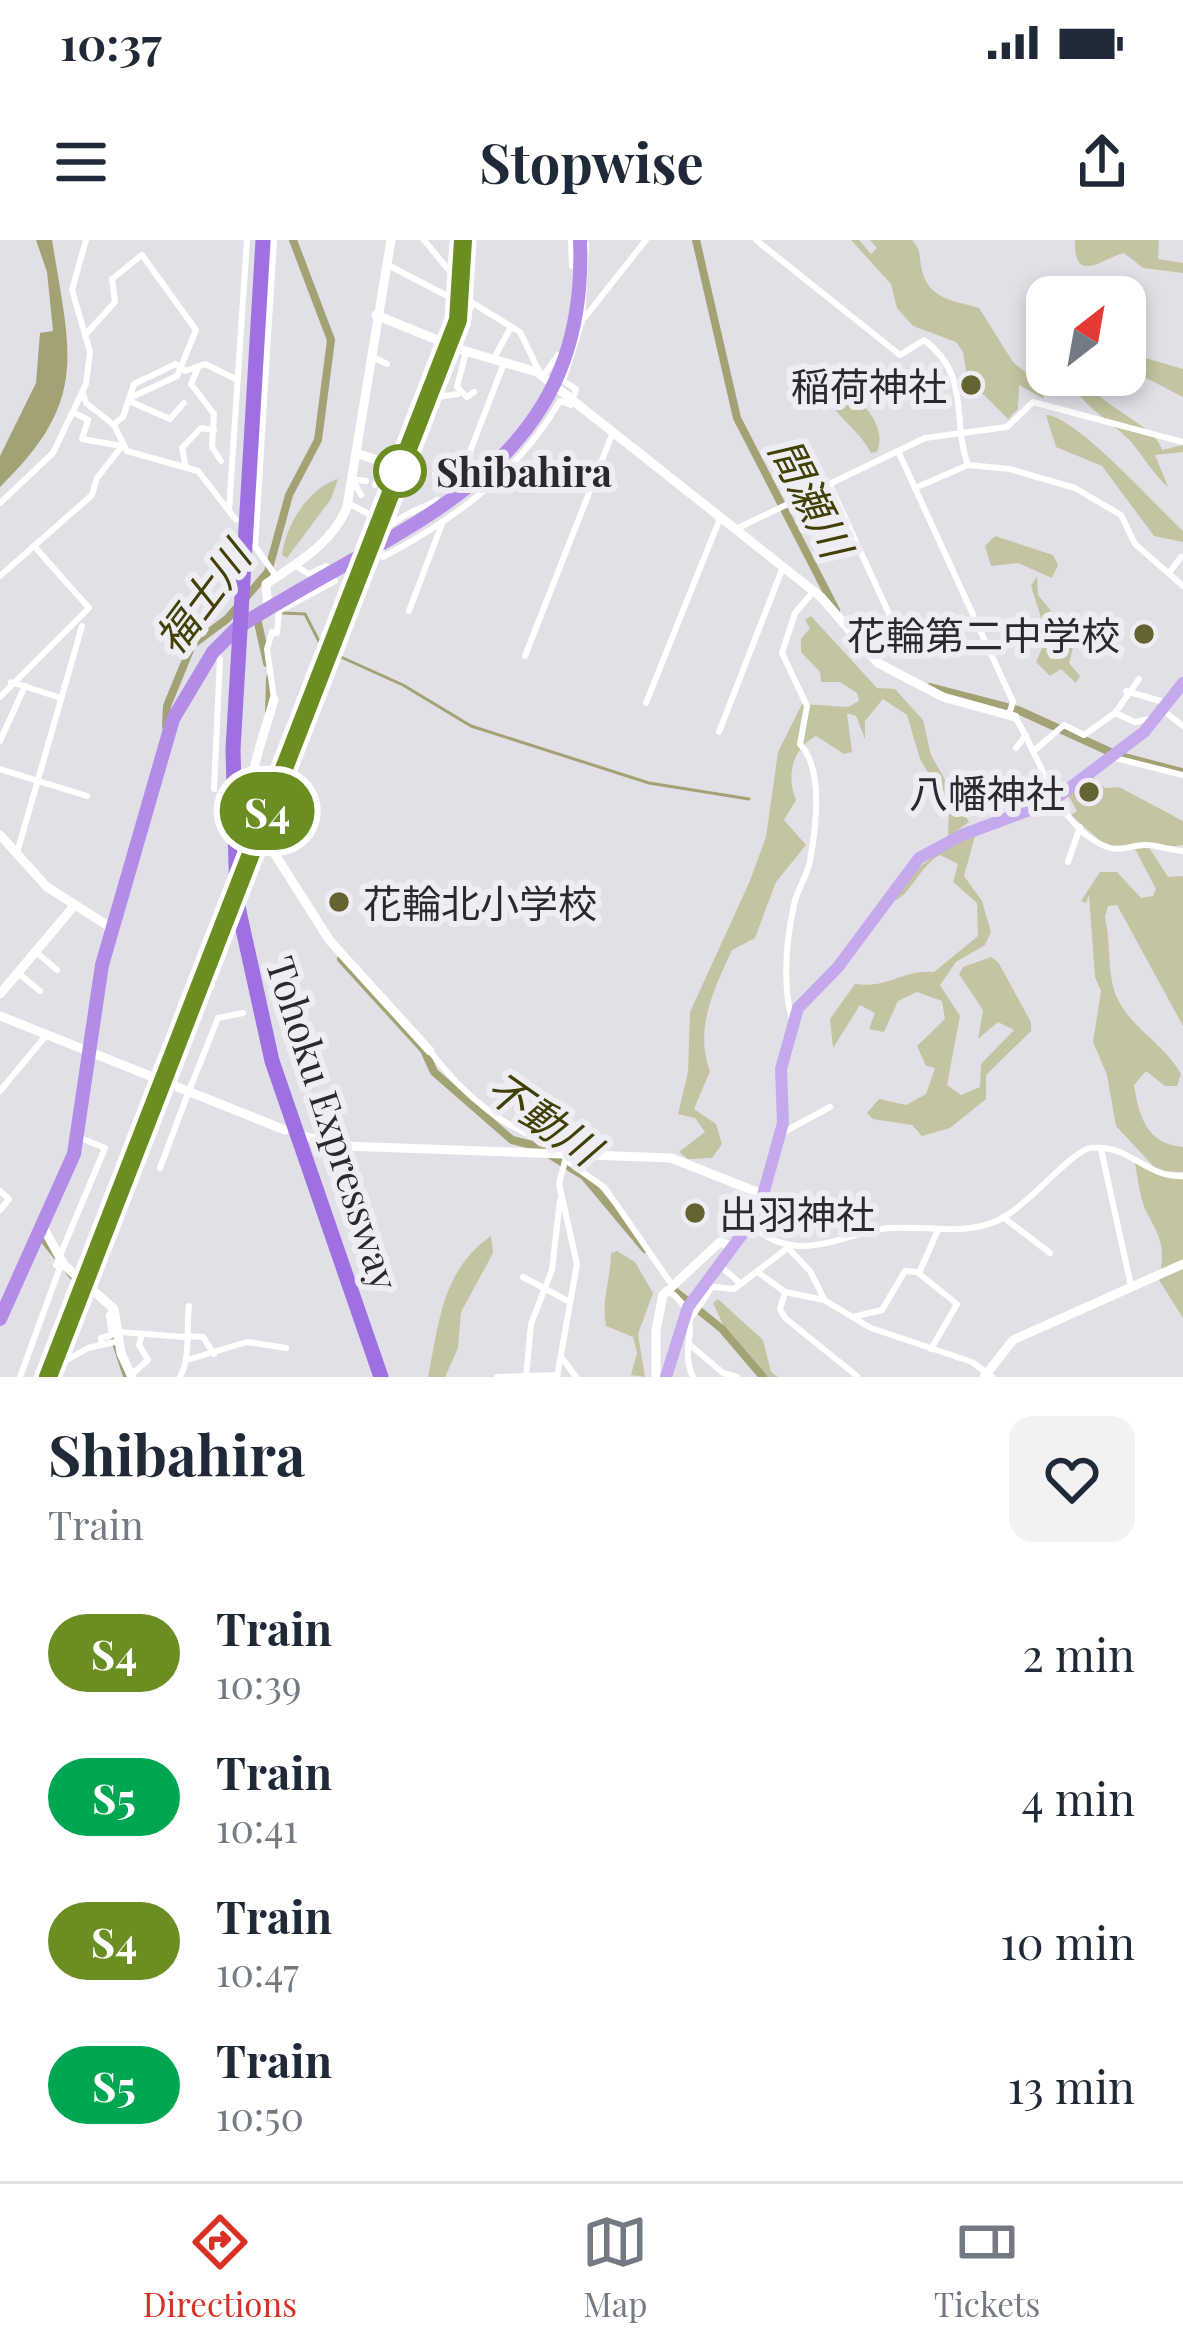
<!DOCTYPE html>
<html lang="en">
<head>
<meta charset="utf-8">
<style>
  :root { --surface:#fff; --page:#f2f2f3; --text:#1f2937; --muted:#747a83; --line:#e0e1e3; --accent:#d93025 }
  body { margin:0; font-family:"Playfair Display","Noto Sans JP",serif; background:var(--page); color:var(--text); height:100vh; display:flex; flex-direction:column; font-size:45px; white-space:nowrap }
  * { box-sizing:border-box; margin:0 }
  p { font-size:39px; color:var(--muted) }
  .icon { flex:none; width:66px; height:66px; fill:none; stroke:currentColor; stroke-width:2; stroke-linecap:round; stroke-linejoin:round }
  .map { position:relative; height:1137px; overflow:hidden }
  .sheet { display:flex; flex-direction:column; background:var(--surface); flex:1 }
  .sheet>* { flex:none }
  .badge { padding:0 24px; border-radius:39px; font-size:42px; line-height:78px }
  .needle { width:78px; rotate:31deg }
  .tools { position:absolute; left:1026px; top:36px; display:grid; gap:24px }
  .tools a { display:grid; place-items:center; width:120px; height:120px; border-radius:24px; background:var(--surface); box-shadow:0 6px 18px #0003; font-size:60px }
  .map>.badge { position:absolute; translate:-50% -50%; box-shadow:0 0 0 6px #fff }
  .round { display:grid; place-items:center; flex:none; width:126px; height:126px; border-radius:24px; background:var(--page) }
  .headline { display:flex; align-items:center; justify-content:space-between; height:204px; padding:0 48px }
  h1 { font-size:57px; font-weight:700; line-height:90px }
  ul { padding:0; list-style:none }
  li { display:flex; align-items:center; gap:36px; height:144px; padding:0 48px }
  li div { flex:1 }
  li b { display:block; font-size:45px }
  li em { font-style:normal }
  li .badge { min-width:132px; font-weight:700; text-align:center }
  .status { display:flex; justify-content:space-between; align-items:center; height:84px; padding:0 60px; background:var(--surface); direction:ltr }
  .status svg { height:33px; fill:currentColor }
  header { display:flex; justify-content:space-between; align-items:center; height:156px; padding:0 48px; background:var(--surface); font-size:54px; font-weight:700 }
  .tabs { display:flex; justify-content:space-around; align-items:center; height:168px; border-top:3px solid var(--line); background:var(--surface); font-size:33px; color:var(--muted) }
  .tabs a { display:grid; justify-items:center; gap:6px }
  .tabs .selected { color:var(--accent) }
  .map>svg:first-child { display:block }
</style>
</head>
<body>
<div class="status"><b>10:37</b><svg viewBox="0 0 49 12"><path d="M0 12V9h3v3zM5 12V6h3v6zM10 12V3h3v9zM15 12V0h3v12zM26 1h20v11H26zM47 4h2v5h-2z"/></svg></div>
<header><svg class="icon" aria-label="menu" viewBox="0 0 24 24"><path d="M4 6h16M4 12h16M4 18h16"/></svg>Stopwise<svg class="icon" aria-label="share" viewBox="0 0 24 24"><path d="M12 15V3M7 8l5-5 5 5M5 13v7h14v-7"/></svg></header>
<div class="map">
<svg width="1183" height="1137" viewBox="0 0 1183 1137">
  <rect width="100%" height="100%" fill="#e2e0e7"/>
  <!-- green -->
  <g fill="#c4c4a2">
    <path d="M 851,0 L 859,0 L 871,14 L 877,8 L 870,0 L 912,0 C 921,10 919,14 921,26 C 927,60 953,60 979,68 L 1013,122 L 1040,144 L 1044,159 L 1019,145 L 1018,169 L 1008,179 L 984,155 L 969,149 L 963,112 L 956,102 L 913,86 L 897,68 L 891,44 Z"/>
    <path d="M 1075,0 L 1159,0 L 1158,19 L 1183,23 L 1183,33 L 1143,28 L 1124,13 C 1105,17 1073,47 1075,0 Z"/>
    <polygon points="1125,112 1183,129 1183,157 1125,127"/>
    <path d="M 824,143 C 849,143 891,184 877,212 L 871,213 C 856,184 829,176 824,143 Z"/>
    <path d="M 1078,144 L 1088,145 C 1105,167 1157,188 1162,210 L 1183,205 L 1183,212 L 1155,215 L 1168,247 C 1153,234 1144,217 1132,203 C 1114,183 1092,173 1076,151 Z"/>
    <path d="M 1046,175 C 1076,176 1156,266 1183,291 L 1183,302 L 1154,296 L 1102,226 L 1056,207 Z"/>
    <path d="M 338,239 L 331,259 L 287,318 L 282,315 C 285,286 309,247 338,239 Z"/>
    <polygon points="995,296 1053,315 1058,325 1052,338 1018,323 991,326 985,306"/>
    <polygon points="1037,336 1038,355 1075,400 1069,423 1080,436 1076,443 1061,429 1050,436 1036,422 1047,397 1031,346"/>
    <path d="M 811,376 L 877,448 L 895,449 L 923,480 L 931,515 L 969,582 L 948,597 L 949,568 L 920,519 L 907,475 L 883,459 L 865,481 L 865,499 L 856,476 L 847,473 L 852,512 L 844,514 L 816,496 C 792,509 786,536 796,560 L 784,580 L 806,605 L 776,642 L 755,698 L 732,710 C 714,749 694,789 710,831 L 694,869 L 716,884 L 722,904 L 712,918 L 688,919 L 679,912 L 705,892 L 695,878 L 678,874 L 688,832 L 690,772 L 749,643 L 766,597 L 778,512 L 802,464 L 848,467 L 859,461 L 857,453 L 840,442 L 821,442 L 820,432 L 801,412 L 801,399 L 810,388 L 805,380 Z"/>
    <path d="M 1092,536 L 1105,548 L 1119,547 L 1183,581 L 1183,605 L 1150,609 L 1168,637 L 1183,636 L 1183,786 L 1117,665 L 1108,666 L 1105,677 C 1111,702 1107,730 1115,753 C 1128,787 1164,803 1181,834 L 1177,846 L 1165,846 L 1146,831 L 1134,845 C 1139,877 1147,904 1183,907 L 1183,932 L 1158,931 L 1116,886 L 1107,835 L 1093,802 L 1101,751 L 1095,737 L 1089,655 L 1086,663 L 1081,661 L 1100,632 L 1117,632 L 1141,658 L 1153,656 L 1156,649 L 1135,609 L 1105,605 L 1071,575 L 1077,571 L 1067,553 Z"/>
    <path d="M 975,596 L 964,636 L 982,661 L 991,692 L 985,705 L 956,722 L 940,745 L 960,776 L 947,845 L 961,855 L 980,847 L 981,824 L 1014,790 L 998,782 L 978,799 L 983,770 L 959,734 L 963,727 L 991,717 L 998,722 L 1031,782 L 1031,791 L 986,835 L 986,859 L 950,888 L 922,896 L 912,885 L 873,879 L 867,873 L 879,859 L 906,865 L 926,854 L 935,828 L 926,826 L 917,806 L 945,779 L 942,761 L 917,752 L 898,761 L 884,792 L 869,789 L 875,773 L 860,765 L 833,808 L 830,779 L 855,744 C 888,749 903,729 934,732 L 978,696 L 977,663 L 953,642 L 958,624 L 940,615 C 919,626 910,657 893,661 C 915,626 936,610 975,596 Z"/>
    <path d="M 1135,923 L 1183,940 L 1183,1078 L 1159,1040 C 1165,1008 1162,1000 1147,973 C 1140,961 1138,938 1135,923 Z"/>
    <path d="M 491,996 L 493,1013 L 461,1072 L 458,1108 L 445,1137 L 428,1137 C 439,1083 442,1030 491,996 Z"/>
    <path d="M 617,1011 L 635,1022 L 653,1053 L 638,1094 L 645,1137 L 631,1135 L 637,1113 L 633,1097 L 606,1086 C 601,1059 611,1039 611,1013 Z"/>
    <polygon points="718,1059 763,1100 771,1132 778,1137 764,1137 724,1087 713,1063"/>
  </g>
  <!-- water -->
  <path fill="#a3a274" d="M 36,0 L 52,0 C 70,113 90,160 0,247 L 0,216 L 36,143 L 40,93 L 53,91 L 47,32 Z"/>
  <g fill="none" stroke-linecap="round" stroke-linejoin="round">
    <!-- stream -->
    <polyline stroke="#a3a274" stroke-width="3" points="283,373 305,374 323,409 403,445 471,486 649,543 749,559"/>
    <!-- river -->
    <g stroke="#a3a274" stroke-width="8">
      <polyline points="696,0 737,178 836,370"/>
      <polyline points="257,378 267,423"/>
      <polyline points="930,447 1018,470 1117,515 1182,532"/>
      <polyline points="269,470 270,438"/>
      <polyline points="166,486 167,466 192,405 227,379 268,332 289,255 318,200 331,100 293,0"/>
      <polyline points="341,719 424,810 434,832 512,900 536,906 584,936 645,1009"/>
      <polyline points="37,991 81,1046"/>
      <polyline points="670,1047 722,1089 763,1137"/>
      <polyline points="115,1100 127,1136"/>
    </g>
    <!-- minor -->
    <g stroke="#fff" stroke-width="6">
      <polyline points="571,0 572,26"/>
      <path d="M 756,0 L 900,115 L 924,100 C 972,136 951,179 968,225"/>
      <polyline points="388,25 457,61 457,40 424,0"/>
      <polyline points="466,59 520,92 540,133"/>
      <polyline points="585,77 646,0"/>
      <polyline points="86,94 115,62 112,39 142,15 196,90 177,136 130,158"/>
      <polyline points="453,105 472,65"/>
      <polyline points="466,112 457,147 467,157 474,152"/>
      <polyline points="371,116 387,124"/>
      <polyline points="493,120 511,87"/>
      <polyline points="198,128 191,144 214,174 212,207 221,221"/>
      <polyline points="543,136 558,115"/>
      <polyline points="83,153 86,163 114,185 127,211 198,231 236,280"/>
      <polyline points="574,155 576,149 563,141 582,81 586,4"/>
      <polyline points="430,158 458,154"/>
      <polyline points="129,161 170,179 184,163"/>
      <polyline points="113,185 123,177 134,144 176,124 185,131 205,124 238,140"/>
      <polyline points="898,211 1013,462 1009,474"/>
      <polyline points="186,228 182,208 201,188 214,190"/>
      <polyline points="435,234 458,244"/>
      <polyline points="352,239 366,241"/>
      <polyline points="354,242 361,255"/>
      <polyline points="829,243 908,415"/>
      <polyline points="375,245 386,223"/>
      <polyline points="456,248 504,123"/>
      <polyline points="915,248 968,225 1010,229 1075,248 1121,275 1135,304 1183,346"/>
      <polyline points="384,254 389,224 413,177"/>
      <path d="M 437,260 C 410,275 373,281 383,317 C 455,279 519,232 560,161 L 571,165"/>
      <polyline points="0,263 53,213 86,144 90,112 72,50 86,0"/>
      <polyline points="348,263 374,277"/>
      <polyline points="229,270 247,0"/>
      <polyline points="736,289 925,198 1007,187 1033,162 1183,202"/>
      <polyline points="254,305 276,336"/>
      <polyline points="255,307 274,0"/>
      <polyline points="296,326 309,334 326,326"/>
      <polyline points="1169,333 1181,317"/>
      <polyline points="0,336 92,255 97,238 122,206 82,199 88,180 75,173"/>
      <polyline points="409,371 443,281"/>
      <polyline points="213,412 220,419 214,549"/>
      <polyline points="525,416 613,192"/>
      <polyline points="11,442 61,458"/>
      <polyline points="1126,451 1167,463"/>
      <polyline points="0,457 89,368 34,306"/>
      <polyline points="274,459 267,409 272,392 277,393 279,371 335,341"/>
      <polyline points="646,463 721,276"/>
      <polyline points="1165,472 1183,486"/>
      <polyline points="1115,473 1139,439"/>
      <path d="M 1015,477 C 1042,519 1056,587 1107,607 C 1120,612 1132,605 1145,605 C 1158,605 1170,610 1183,611"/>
      <polyline points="719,492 783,327"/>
      <polyline points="0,501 25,446"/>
      <polyline points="1016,508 1026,495"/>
      <polyline points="1036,509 1064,485 1084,495 1115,473 1135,482 1150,479"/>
      <polyline points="1115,518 1183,535"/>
      <polyline points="0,529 87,556"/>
      <polyline points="1023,545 1051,544"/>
      <polyline points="17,613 82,386"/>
      <polyline points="1068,622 1080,587"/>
      <polyline points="36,712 57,730"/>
      <polyline points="18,733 40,751"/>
      <path d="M 791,777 C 783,741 786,701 794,665 C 797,649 807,637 810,621 C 816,587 824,530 800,504 L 807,466 L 782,413 L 795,373 L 813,352"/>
      <path d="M 430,811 C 462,854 511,897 564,905 L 567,921 L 605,948 L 672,1045"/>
      <polyline points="0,851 44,798"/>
      <polyline points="189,851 218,778 243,773"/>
      <polyline points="782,893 830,867"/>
      <polyline points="1101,909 1131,1046"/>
      <polyline points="160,928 187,856"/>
      <polyline points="0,951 9,959 0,970"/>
      <polyline points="1003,977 1050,1013"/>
      <path d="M 752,984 C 764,996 773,1002 791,1005 C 820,1010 852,994 880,989 C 917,983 961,998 999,980 C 1028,966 1072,910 1091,908 C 1131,904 1145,938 1183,936"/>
      <polyline points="788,1008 810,1031 824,1059"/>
      <polyline points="56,1025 105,908 78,897"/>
      <polyline points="720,1026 740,1043"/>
      <polyline points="759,1033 785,1052 824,1060 871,1088 972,1122 992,1137"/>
      <polyline points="919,1033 938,990"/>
      <polyline points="523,1037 566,1060"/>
      <polyline points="704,1046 734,1049 790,1006"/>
      <path d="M 668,1050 C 710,1082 676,1101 693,1137"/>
      <polyline points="785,1052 780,1069 785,1078 857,1136"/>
      <polyline points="853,1077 882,1070 905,1031 917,1032 957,1064 931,1109"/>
      <polyline points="691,1078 710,1050"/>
      <polyline points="120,1092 184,1097"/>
      <polyline points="186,1096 203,1097 214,1114"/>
      <polyline points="689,1104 723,1133 737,1137"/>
      <polyline points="101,1105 101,1098 112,1095 109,1075 114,1070"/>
      <polyline points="562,1118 576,1137"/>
      <polyline points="187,1120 247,1102 286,1108"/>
      <polyline points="131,1135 148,1120 139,1105 141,1098"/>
      <polyline points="20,1137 59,1030"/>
      <polyline points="37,1137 88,1108 119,1101"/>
      <path d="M 180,1137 C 191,1117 186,1089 189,1066"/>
      <polyline points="497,1137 557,1135"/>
      <polyline points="526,1137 531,1084 552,1030 560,960"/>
      <polyline points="557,1137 577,1024 559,944 566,917"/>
    </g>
    <!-- tertiary -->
    <g stroke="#fff" stroke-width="9">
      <polyline points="376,75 462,110 537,132 821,357 878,423 943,457 1015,477"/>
      <polyline points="356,213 389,224"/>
      <path d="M 268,368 L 266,344 C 296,324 333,303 347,267 L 391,0"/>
      <path d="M 274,459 C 265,495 241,546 255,583 L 330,701 L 430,811"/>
      <polyline points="0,595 47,647 113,689"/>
      <polyline points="0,754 73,667"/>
      <polyline points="0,776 285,890"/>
      <polyline points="302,896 345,906 671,918 762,954"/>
      <polyline points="42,985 64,1025 114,1069 121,1113 132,1137"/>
      <polyline points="656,1137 656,1090 663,1055 720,1002 732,1006"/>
      <polyline points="984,1137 1013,1100 1183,1024"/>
    </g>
    <!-- primary -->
    <polyline stroke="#c5a9ed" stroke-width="12" points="666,1137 688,1067 758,973 783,883 781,829 798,768 838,727 919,618 962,595 1051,562 1144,492 1183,443"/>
    <!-- trunk -->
    <path stroke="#b28ce7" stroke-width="14" d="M 0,1079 L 74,914 L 102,725 L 173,479 L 213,412 L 237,388 C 400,282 590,235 580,0"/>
    <!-- motorway -->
    <polyline stroke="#9e70e1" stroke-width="15" points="263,0 233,509 237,662 272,821 381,1137"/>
    <defs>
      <polyline id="rail" points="48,1137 458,80 463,0"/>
    </defs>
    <!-- rail casing -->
    <use href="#rail" stroke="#69686c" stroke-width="8"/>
    <!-- rail -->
    <use href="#rail" stroke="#efedf4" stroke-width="3" stroke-dasharray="9" stroke-linecap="butt"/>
  </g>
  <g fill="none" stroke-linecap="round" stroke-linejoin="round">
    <defs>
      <polyline id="line" points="48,1137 458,80 463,0"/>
    </defs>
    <!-- line casing -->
    <use href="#line" stroke="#fff" stroke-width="27"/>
    <!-- line -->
    <use href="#line" stroke="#6b8e23" stroke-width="18"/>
  </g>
  <!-- markers -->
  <g fill="#656330" stroke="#efedf4" stroke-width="4.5">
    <circle cx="971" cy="145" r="12"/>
    <circle cx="1144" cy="394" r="12"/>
    <circle cx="1089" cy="552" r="12"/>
    <circle cx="339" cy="662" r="12"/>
    <circle cx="695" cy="973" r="12"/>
  </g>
  <circle fill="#fff" stroke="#6b8e23" stroke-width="6" cx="400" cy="231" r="24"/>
  <g text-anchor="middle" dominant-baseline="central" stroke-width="12" stroke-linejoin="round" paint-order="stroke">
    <!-- poi labels -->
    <g font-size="39" fill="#2a2a2c" stroke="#efedf4" text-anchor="end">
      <text x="947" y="145">稲荷神社</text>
      <text x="1120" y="394">花輪第二中学校</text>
      <text x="1065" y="552">八幡神社</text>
      <text x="363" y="662" text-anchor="start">花輪北小学校</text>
      <text x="719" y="973" text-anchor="start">出羽神社</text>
    </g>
    <!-- stop labels -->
    <g font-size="39" font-weight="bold" fill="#2a2a2c" stroke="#efedf4" text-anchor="start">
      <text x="436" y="231">Shibahira</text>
    </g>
    <!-- street labels -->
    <g font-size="39" fill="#2a2a2c" stroke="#efedf4">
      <text transform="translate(334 883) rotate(72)">Tohoku Expressway</text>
    </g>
    <!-- water labels -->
    <g font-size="42" font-style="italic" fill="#424005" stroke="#efedf4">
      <text transform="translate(812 257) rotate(63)">間瀬川</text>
      <text transform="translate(201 357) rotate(-53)">福士川</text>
      <text transform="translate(544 877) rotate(35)">不動川</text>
    </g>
  </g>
</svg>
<div class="tools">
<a><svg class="needle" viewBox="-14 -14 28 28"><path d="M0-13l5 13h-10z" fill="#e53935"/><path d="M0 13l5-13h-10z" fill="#747a83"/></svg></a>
</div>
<b class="badge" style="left:267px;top:571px;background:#6b8e23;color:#fff">S4</b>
</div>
<section class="sheet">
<div class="headline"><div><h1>Shibahira</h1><p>Train</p></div><a class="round"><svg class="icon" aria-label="heart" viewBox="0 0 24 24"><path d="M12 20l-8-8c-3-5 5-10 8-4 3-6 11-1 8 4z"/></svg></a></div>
<ul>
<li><span class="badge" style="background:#6b8e23;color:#fff">S4</span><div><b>Train</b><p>10:39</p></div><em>2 min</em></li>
<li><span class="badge" style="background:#00a651;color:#fff">S5</span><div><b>Train</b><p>10:41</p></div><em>4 min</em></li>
<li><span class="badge" style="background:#6b8e23;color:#fff">S4</span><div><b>Train</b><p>10:47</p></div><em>10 min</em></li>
<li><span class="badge" style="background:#00a651;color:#fff">S5</span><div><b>Train</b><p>10:50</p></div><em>13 min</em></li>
</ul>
</section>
<nav class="tabs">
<a class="selected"><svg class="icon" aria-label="directions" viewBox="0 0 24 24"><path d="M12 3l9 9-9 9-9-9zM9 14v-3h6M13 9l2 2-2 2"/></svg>Directions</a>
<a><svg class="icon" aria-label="map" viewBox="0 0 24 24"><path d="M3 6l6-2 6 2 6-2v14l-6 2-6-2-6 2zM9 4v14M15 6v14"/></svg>Map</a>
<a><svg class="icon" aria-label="tickets" viewBox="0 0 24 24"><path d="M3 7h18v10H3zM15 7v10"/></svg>Tickets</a>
</nav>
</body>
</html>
